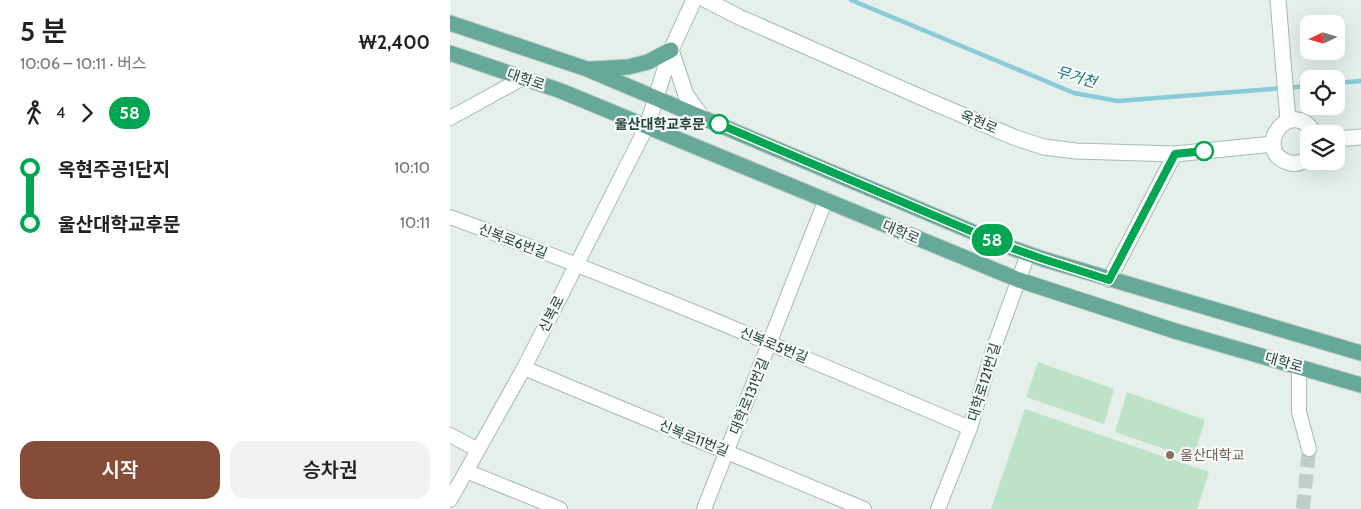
<!DOCTYPE html>
<html lang="ko">
<head>
<meta charset="utf-8">
<style>
  :root { --surface:#fff; --page:#f2f2f2; --text:#222; --muted:#767676; --accent:#854d38 }
  body { margin:0; font-family:Cabin,"Noto Sans KR",sans-serif; background:var(--page); color:var(--text); height:100vh; display:flex; flex-direction:column; font-size:19px; white-space:nowrap }
  * { box-sizing:border-box; margin:0 }
  p { font-size:16px; color:var(--muted) }
  .icon { flex:none; width:28px; height:28px; fill:none; stroke:currentColor; stroke-width:2; stroke-linecap:round; stroke-linejoin:round }
  .map { position:relative; flex:1; overflow:hidden }
  .drawer { display:flex; flex-direction:column; background:var(--surface); width:450px }
  .drawer>* { flex:none }
  .badge { padding:0 10px; border-radius:16px; font-size:18px; line-height:32px }
  .needle { width:32px; rotate:265deg }
  .tools { position:absolute; left:850px; top:15px; display:grid; gap:10px }
  .tools a { display:grid; place-items:center; width:45px; height:45px; border-radius:10px; background:var(--surface); box-shadow:0 5px 20px #0002; font-size:25px }
  .map>.badge { position:absolute; translate:-50% -50%; box-shadow:0 0 0 2px #fff }
  .legs { display:flex; align-items:center; gap:8px; height:55px; padding:0 20px; font-size:16px }
  .legs p { margin-inline-start:auto }
  .summary { display:flex; align-items:center; justify-content:space-between; height:85px; padding:0 20px }
  h1 { font-size:28px; font-weight:600; line-height:38px }
  .cta { display:flex; gap:10px; margin-top:auto; padding:10px 20px }
  .cta a { flex:1; height:58px; border-radius:15px; background:var(--accent); color:#fff; font-size:20px; font-weight:600; line-height:58px; text-align:center }
  .cta a+a { background:var(--page); color:var(--text) }
  ul { padding:0 20px; list-style:none }
  li { display:flex; align-items:center; gap:18px; height:55px; font-size:19px }
  li i { display:grid; place-items:center; width:8px; height:100%; margin:0 6px; background:currentColor }
  li i::after { content:''; width:12px; height:12px; margin:-6px; border:4px solid; border-radius:50%; background:var(--surface) }
  li p { margin-inline-start:auto }
  li:first-child i { background:linear-gradient(#0000 50%,currentColor 0) }
  li:last-child i { background:linear-gradient(currentColor 50%,#0000 0) }
  main { display:flex; flex:1; min-height:0 }
  .map>svg:first-child { display:block }
</style>
</head>
<body>
<main>
<section class="drawer">
<div class="summary"><div><h1>5 분</h1><p>10:06 – 10:11 · 버스</p></div><b>₩2,400</b></div>
<div class="legs"><svg class="icon" aria-label="walk" viewBox="0 0 24 24"><circle cx="13" cy="4" r="2"/><path d="M13 8l-2 6 4 7M11 14l-3 7M7 12l3-4h3l4 4"/></svg>4<svg class="icon" aria-label="forward" viewBox="0 0 24 24"><path d="M9 5l7 7-7 7"/></svg><b class="badge" style="background:#00a651;color:#fff">58</b></div>
<ul>
<li><i style="color:#00a651"></i><b>옥현주공1단지</b><p>10:10</p></li>
<li><i style="color:#00a651"></i><b>울산대학교후문</b><p>10:11</p></li>
</ul>
<div class="cta"><a>시작</a><a>승차권</a></div>
</section>
<div class="map">
<svg width="911" height="509" viewBox="0 0 911 509">
  <rect width="100%" height="100%" fill="#e5f0eb"/>
  <!-- pitch -->
  <g fill="#bde2c8">
    <polygon points="588,362 664,389 654,424 576,397"/>
    <polygon points="677,392 755,420 743,459 665,432"/>
    <polygon points="575,409 759,472 747,509 541,509"/>
  </g>
  <g fill="none" stroke-linecap="round" stroke-linejoin="round">
    <!-- stream -->
    <g stroke="#89cbd9" stroke-width="4.5">
      <polyline points="401,0 624,93 668,101 859,86"/>
      <polyline points="886,83 911,81"/>
    </g>
    <!-- minor-tunnel -->
    <polyline stroke="#becec8" stroke-width="14" stroke-dasharray="14 7" stroke-linecap="butt" points="853,509 859,449"/>
    <defs>
      <g id="minor">
        <polyline points="0,118 73,78"/>
        <path d="M 0,217 C 176,281 348,355 520,428"/>
        <polyline points="659,280 725,154"/>
        <polyline points="849,366 849,412 859,449"/>
        <polyline points="74,368 414,509"/>
        <polyline points="0,435 28,450"/>
        <polyline points="16,471 110,509"/>
        <polyline points="0,500 74,368 197,126"/>
        <polyline points="254,509 376,199"/>
        <polyline points="488,509 520,428 543,350 578,254"/>
      </g>
      <g id="secondary">
        <polyline points="256,0 289,17 475,99 566,138 594,147 626,151 725,154 823,144"/>
        <polyline points="828,0 838,120"/>
        <polyline points="221,50 236,95 252,117"/>
        <polyline points="197,126 221,50 244,0"/>
        <polyline points="886,139 911,137"/>
        <path d="M 859,158 C 852,163 845,165 837,162 C 802,149 841,94 865,134"/>
      </g>
      <g id="primary">
        <polyline points="0,23 137,69 556,246 593,259 911,353"/>
        <polyline points="0,53 111,91 569,280 725,331 911,385"/>
        <polyline points="141,69 178,67 198,62 221,50"/>
      </g>
    </defs>
    <!-- minor casing -->
    <use href="#minor" stroke="#a7b9b3" stroke-width="16"/>
    <!-- secondary casing -->
    <use href="#secondary" stroke="#a2bcb4" stroke-width="17"/>
    <!-- primary casing -->
    <use href="#primary" stroke="#c1cbc8" stroke-width="17"/>
    <!-- minor -->
    <use href="#minor" stroke="#fff" stroke-width="14"/>
    <!-- secondary -->
    <use href="#secondary" stroke="#fff" stroke-width="15"/>
    <!-- primary -->
    <use href="#primary" stroke="#66a999" stroke-width="15"/>
  </g>
  <g fill="none" stroke-linecap="round" stroke-linejoin="round">
    <defs>
      <polyline id="line-1" points="269,124 556,246 593,259 659,280 725,154 754,151"/>
    </defs>
    <!-- line-1 casing -->
    <use href="#line-1" stroke="#fff" stroke-width="11"/>
    <!-- line-1 -->
    <use href="#line-1" stroke="#00a651" stroke-width="8"/>
  </g>
  <!-- markers -->
  <g fill="#fff" stroke="#00a651" stroke-width="2.5">
    <circle cx="269" cy="124" r="9"/>
    <circle cx="754" cy="151" r="9"/>
  </g>
  <circle fill="#8d6e63" stroke="#f7fbf9" stroke-width="2" cx="720" cy="455" r="5"/>
  <g text-anchor="middle" dominant-baseline="central" stroke-width="4.5" stroke-linejoin="round" paint-order="stroke">
    <!-- street labels -->
    <g font-size="14" fill="#22443b" stroke="#f7fbf9">
      <text transform="translate(76 79) rotate(19)">대학로</text>
      <text transform="translate(529 122) rotate(23)">옥현로</text>
      <text transform="translate(451 232) rotate(23)">대학로</text>
      <text transform="translate(63 241) rotate(21)">신복로6번길</text>
      <text transform="translate(101 314) rotate(-63)">신복로</text>
      <text transform="translate(324 345) rotate(22)">신복로5번길</text>
      <text transform="translate(834 362) rotate(16)">대학로</text>
      <text transform="translate(534 382) rotate(-73)">대학로121번길</text>
      <text transform="translate(299 396) rotate(-68)">대학로131번길</text>
      <text transform="translate(244 438) rotate(22)">신복로11번길</text>
    </g>
    <!-- stop labels -->
    <g font-size="14" font-weight="bold" fill="#22443b" stroke="#f7fbf9" text-anchor="end">
      <text x="255" y="124">울산대학교후문</text>
    </g>
    <!-- education labels -->
    <g font-size="14" fill="#785e54" stroke="#f7fbf9" text-anchor="start">
      <text x="730" y="455">울산대학교</text>
    </g>
    <!-- water labels -->
    <g font-size="15" font-style="italic" fill="#157187" stroke="#f7fbf9">
      <text transform="translate(626 77) rotate(17)">무거천</text>
    </g>
  </g>
</svg>
<div class="tools">
<a><svg class="needle" viewBox="-14 -14 28 28"><path d="M0-13l5 13h-10z" fill="#e53935"/><path d="M0 13l5-13h-10z" fill="#767676"/></svg></a>
<a><svg class="icon" aria-label="locate" viewBox="0 0 24 24"><circle cx="12" cy="12" r="6"/><path d="M12 2v4M12 18v4M2 12h4M18 12h4"/></svg></a>
<a><svg class="icon" aria-label="layers" viewBox="0 0 24 24"><path d="M12 4l9 5-9 5-9-5zM3 14l9 5 9-5"/></svg></a>
</div>
<b class="badge" style="left:542px;top:240px;background:#00a651;color:#fff">58</b>
</div>
</main>
</body>
</html>
